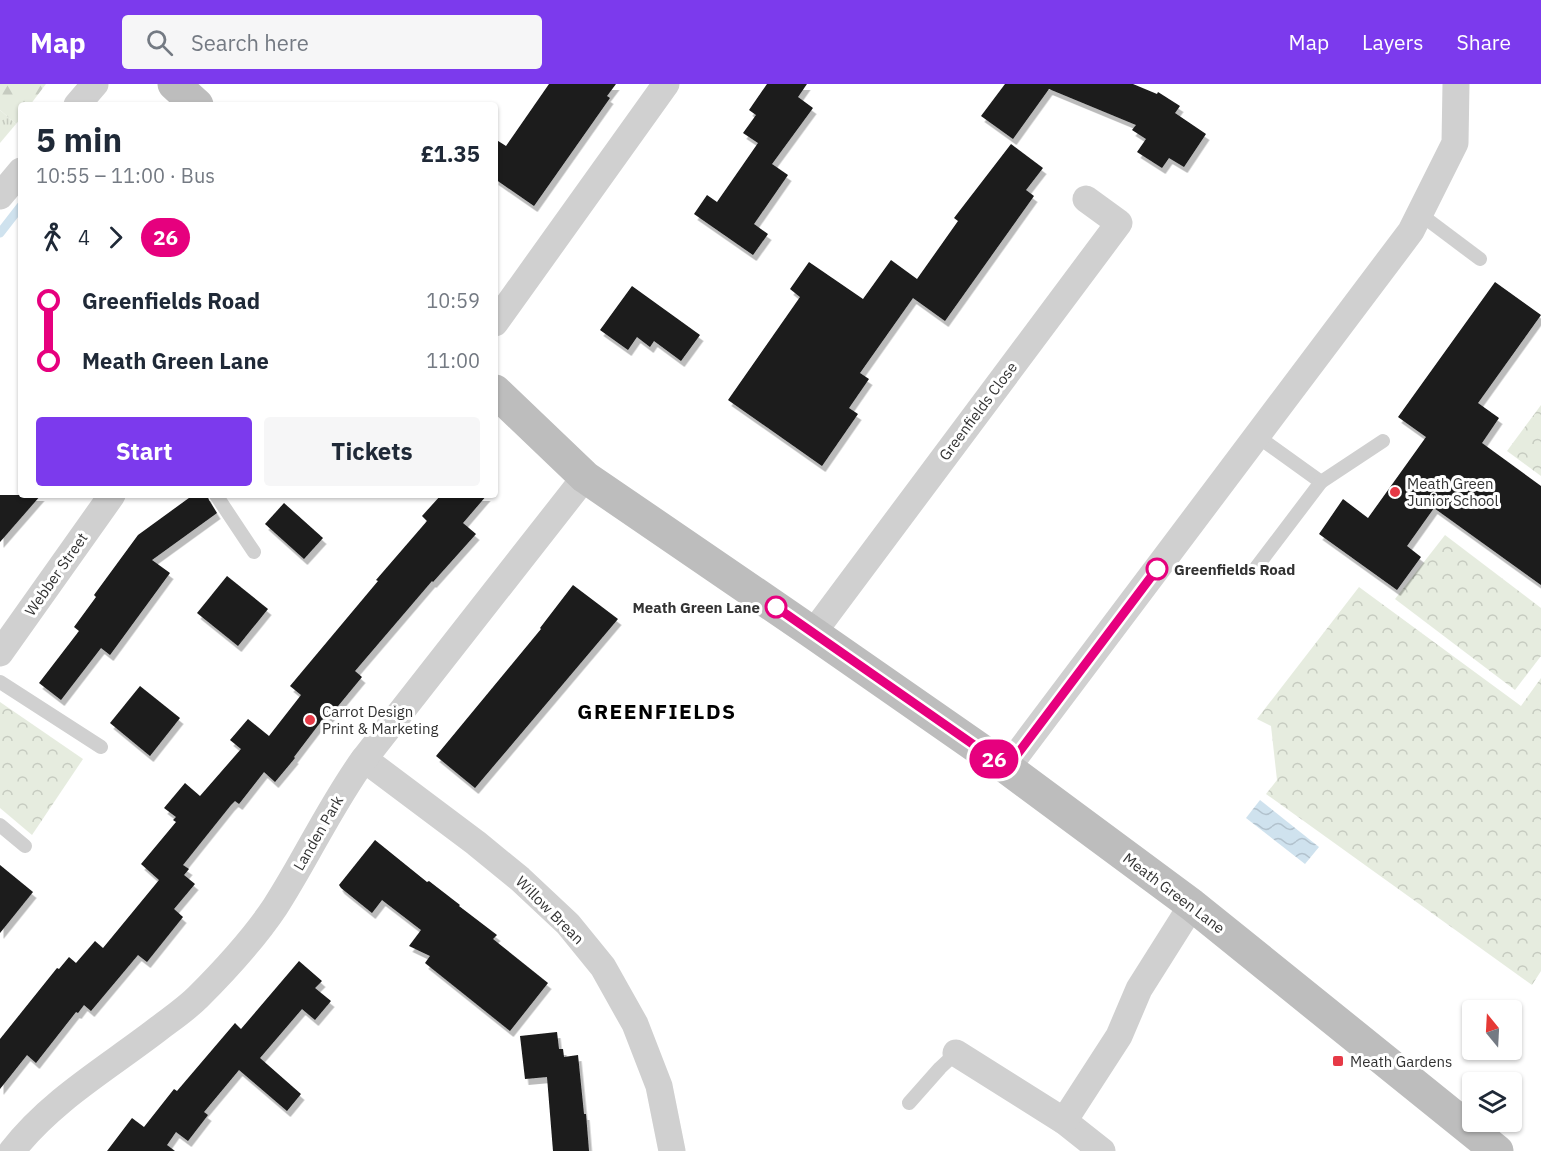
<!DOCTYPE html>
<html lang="en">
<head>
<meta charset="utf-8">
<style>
  :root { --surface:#fff; --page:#f6f6f7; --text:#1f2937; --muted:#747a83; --accent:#7c3aed }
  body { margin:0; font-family:"IBM Plex Sans",sans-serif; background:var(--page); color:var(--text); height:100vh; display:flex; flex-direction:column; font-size:22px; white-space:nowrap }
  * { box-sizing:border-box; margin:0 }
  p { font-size:20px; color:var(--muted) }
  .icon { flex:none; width:33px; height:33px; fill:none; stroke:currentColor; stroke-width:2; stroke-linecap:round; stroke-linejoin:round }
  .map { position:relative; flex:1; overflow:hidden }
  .sheet { position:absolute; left:18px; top:18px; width:480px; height:396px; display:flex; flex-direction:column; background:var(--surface); border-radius:6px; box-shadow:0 2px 4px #0004 }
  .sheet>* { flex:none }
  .badge { padding:0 12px; border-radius:20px; font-size:21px; line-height:39px }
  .needle { width:39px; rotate:342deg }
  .tools { position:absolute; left:1462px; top:916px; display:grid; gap:12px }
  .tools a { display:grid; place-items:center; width:60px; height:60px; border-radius:6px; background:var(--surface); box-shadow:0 2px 4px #0004; font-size:30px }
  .map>.badge { position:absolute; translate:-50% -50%; box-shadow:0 0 0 3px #fff }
  .legs { display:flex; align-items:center; gap:9px; height:66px; padding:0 18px; font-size:20px }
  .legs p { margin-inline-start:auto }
  .head { display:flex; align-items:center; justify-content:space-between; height:102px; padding:0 18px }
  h1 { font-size:33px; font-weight:700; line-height:45px }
  .action { display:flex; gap:12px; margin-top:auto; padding:12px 18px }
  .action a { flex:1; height:69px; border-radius:6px; background:var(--accent); color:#fff; font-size:24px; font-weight:700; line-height:69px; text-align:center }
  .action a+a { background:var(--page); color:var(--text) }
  ul { padding:0 18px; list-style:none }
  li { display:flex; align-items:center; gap:21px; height:60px; font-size:22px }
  li i { display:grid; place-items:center; width:9px; height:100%; margin:0 8px; background:currentColor }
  li i::after { content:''; width:15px; height:15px; margin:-8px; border:4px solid; border-radius:50%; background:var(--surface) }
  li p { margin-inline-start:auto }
  li:first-child i { background:linear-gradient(#0000 50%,currentColor 0) }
  li:last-child i { background:linear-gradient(currentColor 50%,#0000 0) }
  header { display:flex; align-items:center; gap:36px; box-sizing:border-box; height:84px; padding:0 30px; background:var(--accent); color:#fff }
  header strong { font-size:28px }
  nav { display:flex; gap:33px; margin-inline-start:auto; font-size:21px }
  .search { width:420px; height:54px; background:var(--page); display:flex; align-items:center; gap:15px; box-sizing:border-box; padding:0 21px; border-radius:6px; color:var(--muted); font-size:22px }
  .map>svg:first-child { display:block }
</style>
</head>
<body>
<header>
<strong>Map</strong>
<div class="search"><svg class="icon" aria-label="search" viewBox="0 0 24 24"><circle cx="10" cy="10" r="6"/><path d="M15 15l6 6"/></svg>Search here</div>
<nav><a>Map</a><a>Layers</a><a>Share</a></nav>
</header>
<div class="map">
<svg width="1541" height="1067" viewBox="0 0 1541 1067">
  <defs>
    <pattern id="grass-tufts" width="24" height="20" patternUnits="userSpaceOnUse" patternTransform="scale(1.5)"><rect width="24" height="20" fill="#e6ecdf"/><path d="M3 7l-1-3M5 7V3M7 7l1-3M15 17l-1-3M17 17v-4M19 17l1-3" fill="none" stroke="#c6cbc0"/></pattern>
    <pattern id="forest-firs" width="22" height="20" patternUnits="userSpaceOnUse" patternTransform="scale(1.5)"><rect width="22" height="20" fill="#e6ecdf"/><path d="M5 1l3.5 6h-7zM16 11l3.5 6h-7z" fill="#c6cbc0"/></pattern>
    <pattern id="park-crowns" width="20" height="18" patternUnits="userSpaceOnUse" patternTransform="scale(1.5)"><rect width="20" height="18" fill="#e6ecdf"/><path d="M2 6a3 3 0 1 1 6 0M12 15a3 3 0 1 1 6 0" fill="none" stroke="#c6cbc0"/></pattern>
    <pattern id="water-waves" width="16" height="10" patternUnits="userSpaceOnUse" patternTransform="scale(1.5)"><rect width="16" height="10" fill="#cfe2ee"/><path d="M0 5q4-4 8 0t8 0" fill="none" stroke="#b2c2cd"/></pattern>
    <filter id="shadow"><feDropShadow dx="3.5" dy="6" stdDeviation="0" flood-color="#0004"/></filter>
  </defs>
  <rect width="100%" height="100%" fill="#fff"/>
  <!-- grass -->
  <polygon fill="url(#grass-tufts)" points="0,26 16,40 0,59"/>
  <!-- forest -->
  <polygon fill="url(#forest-firs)" points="0,0 46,0 30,21 21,21 21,34 16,40 0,26"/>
  <!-- park -->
  <g fill="url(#park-crowns)">
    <polygon points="1541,321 1541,392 1507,367"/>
    <polygon points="1445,451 1541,524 1541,572 1515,606 1395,515"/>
    <polygon points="1359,503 1521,622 1541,594 1541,887 1532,901 1266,710 1277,696 1271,642 1257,635"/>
    <polygon points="0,618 83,675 32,751 0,724"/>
  </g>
  <!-- water -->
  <polygon fill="url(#water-waves)" points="1260,716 1319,763 1305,780 1246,734"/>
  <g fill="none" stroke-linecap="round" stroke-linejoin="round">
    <!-- stream -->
    <polyline stroke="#cfe2ee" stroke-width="9" points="0,149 21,122"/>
  </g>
  <!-- building -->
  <g fill="#1a1a1a" filter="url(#shadow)">
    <polygon points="549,0 616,0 607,12 610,14 534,122 495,95 495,55 506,62"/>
    <polygon points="767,0 807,0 798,13 813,24 772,80 788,91 754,140 768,150 753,171 694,130 707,111 717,118 758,59 743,49 756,31 749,26"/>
    <polygon points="1005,0 1133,0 1157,10 1158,8 1180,22 1175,29 1206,50 1184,83 1169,74 1162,84 1137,68 1146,55 1132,46 1136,41 1049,5 1013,55 981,32"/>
    <polygon points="1011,60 1043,84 1026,106 1034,112 945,237 913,214 860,289 869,295 849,324 858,330 822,382 728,316 800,213 790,205 809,178 863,215 891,176 917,195 958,137 954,134"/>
    <polygon points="1495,198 1541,231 1478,319 1499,334 1482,359 1541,402 1541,501 1434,424 1407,462 1421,473 1397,506 1319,450 1343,415 1368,434 1426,353 1398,333"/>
    <polygon points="632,202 700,251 681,277 654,257 650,263 637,253 628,266 600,246"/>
    <polygon points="0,411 41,411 0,458"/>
    <polygon points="193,411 207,411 209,416 217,429 152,476 170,489 110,571 101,564 61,616 39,599 79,547 74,543 96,513 94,511 138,451"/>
    <polygon points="441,411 487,411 463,439 476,450 433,498 432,497 355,587 362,593 329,633 326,631 294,673 295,674 275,698 264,688 239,720 235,717 231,721 183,781 189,785 184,791 195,800 174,825 183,833 147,878 138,871 91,927 84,921 78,929 76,928 36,979 27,971 0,1005 0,955 57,884 59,885 69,873 76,879 95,857 103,864 159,796 141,780 176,738 173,736 176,733 164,724 185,699 200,712 241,665 230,656 248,635 269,652 301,611 290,602 378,497 376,496 427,437 422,432"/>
    <polygon points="284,419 323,454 304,475 265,440"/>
    <polygon points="227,492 268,525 238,562 197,529"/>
    <polygon points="573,501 618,535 475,704 436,672 541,545 540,544"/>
    <polygon points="140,602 180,634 150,672 110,639"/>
    <polygon points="375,756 427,798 429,797 460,821 459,822 497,851 493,855 548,899 510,947 425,879 430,872 409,862 421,846 382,816 372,829 341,804 339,801"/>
    <polygon points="0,781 33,808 0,849"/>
    <polygon points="299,877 322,897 315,904 331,917 315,936 302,925 260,974 301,1010 287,1027 239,986 204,1028 208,1031 188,1057 176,1048 167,1061 175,1067 107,1067 132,1034 144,1043 174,1005 177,1007 235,939 241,945"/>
    <polygon points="557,948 559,965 563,965 564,973 578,971 584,1030 586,1030 589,1067 553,1067 547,993 525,995 520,952"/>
  </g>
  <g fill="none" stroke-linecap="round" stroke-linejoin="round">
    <!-- lane -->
    <g stroke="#d0d0d0" stroke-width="14">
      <polyline points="1420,130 1480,175"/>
      <polyline points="1257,352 1321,398 1383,357"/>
      <polyline points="216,411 254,468"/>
      <polyline points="1255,485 1321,398"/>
      <polyline points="0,598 101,663"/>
      <polyline points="0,741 25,762"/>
      <polyline points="909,1019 940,984 956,969"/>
    </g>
    <!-- street -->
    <g stroke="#d0d0d0" stroke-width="27">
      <polyline points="77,21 95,0"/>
      <polyline points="0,112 21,87"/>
      <polyline points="495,239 666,0"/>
      <polyline points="813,549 1119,139 1086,115"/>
      <polyline points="0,569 112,411"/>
      <polyline points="364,675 476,759 520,795 568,840 603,883 635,940 659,1002 672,1067"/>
      <polyline points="1007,684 1411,147 1455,59 1456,0"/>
      <polyline points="956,969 1064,1037 1102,1067"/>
      <polyline points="1064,1037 1119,952 1139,905 1192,821"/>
      <path d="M 12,1067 C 52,1015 111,982 162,942 C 174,933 187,924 198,913 C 225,886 253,856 275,823 C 306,775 330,722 364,675 L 585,393"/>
    </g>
    <!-- secondary -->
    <g stroke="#bdbdbd" stroke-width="33">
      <polyline points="174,0 197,21"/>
      <polyline points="495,307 585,393 813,549 1007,684 1192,821 1497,1067"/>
    </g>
  </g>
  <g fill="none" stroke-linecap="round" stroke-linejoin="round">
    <defs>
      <polyline id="line-1" points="776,523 1007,684 1157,485"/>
    </defs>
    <!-- line-1 casing -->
    <use href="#line-1" stroke="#fff" stroke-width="14"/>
    <!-- line-1 -->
    <use href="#line-1" stroke="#e6007e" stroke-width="9"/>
  </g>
  <!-- markers -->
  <g fill="#e63946" stroke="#fff" stroke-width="2">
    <circle cx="1395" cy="408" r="6"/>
    <circle cx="310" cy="636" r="6"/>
    <rect x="1332" y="971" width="12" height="12" rx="3"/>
  </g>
  <g fill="#fff" stroke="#e6007e" stroke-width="3">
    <circle cx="1157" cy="485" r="10"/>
    <circle cx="776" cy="523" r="10"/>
  </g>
  <g text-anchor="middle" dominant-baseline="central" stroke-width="6" stroke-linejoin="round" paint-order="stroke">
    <!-- street labels -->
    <g font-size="15" fill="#333" stroke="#fff">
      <text transform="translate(978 327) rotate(-53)">Greenfields Close</text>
      <text transform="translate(56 490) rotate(-55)">Webber Street</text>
      <text transform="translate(318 749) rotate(-60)">Landen Park</text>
      <text transform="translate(1174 809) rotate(37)">Meath Green Lane</text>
      <text transform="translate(550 826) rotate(45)">Willow Brean</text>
    </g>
    <!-- poi labels -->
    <g font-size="15" fill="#333" stroke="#fff" text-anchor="start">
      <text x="1407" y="399">Meath Green<tspan x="1407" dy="17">Junior School</tspan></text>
      <text x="322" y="627">Carrot Design<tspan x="322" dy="17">Print &amp; Marketing</tspan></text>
      <text x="1350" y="977">Meath Gardens</text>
    </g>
    <!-- stop labels -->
    <g font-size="15" font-weight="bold" fill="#333" stroke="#fff" text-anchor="start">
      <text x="1174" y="485">Greenfields Road</text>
      <text x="760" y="523" text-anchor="end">Meath Green Lane</text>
    </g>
    <!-- district labels -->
    <g font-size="21" font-weight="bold" letter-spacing="1.5" fill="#000" stroke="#fff">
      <text x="657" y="627">GREENFIELDS</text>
    </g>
  </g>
</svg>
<div class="tools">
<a><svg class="needle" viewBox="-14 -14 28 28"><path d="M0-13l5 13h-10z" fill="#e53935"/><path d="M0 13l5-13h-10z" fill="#747a83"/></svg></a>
<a><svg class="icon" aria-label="layers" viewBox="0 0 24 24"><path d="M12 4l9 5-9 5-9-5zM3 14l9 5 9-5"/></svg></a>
</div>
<b class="badge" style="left:994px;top:675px;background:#e6007e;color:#fff">26</b>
<section class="sheet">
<div class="head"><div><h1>5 min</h1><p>10:55 – 11:00 · Bus</p></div><b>£1.35</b></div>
<div class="legs"><svg class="icon" aria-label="walk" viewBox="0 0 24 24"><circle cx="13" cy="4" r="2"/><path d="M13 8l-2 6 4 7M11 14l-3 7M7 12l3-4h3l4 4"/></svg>4<svg class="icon" aria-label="forward" viewBox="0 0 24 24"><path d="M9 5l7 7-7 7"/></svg><b class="badge" style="background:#e6007e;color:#fff">26</b></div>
<ul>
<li><i style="color:#e6007e"></i><b>Greenfields Road</b><p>10:59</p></li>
<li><i style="color:#e6007e"></i><b>Meath Green Lane</b><p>11:00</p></li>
</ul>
<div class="action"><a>Start</a><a>Tickets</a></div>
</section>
</div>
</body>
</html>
